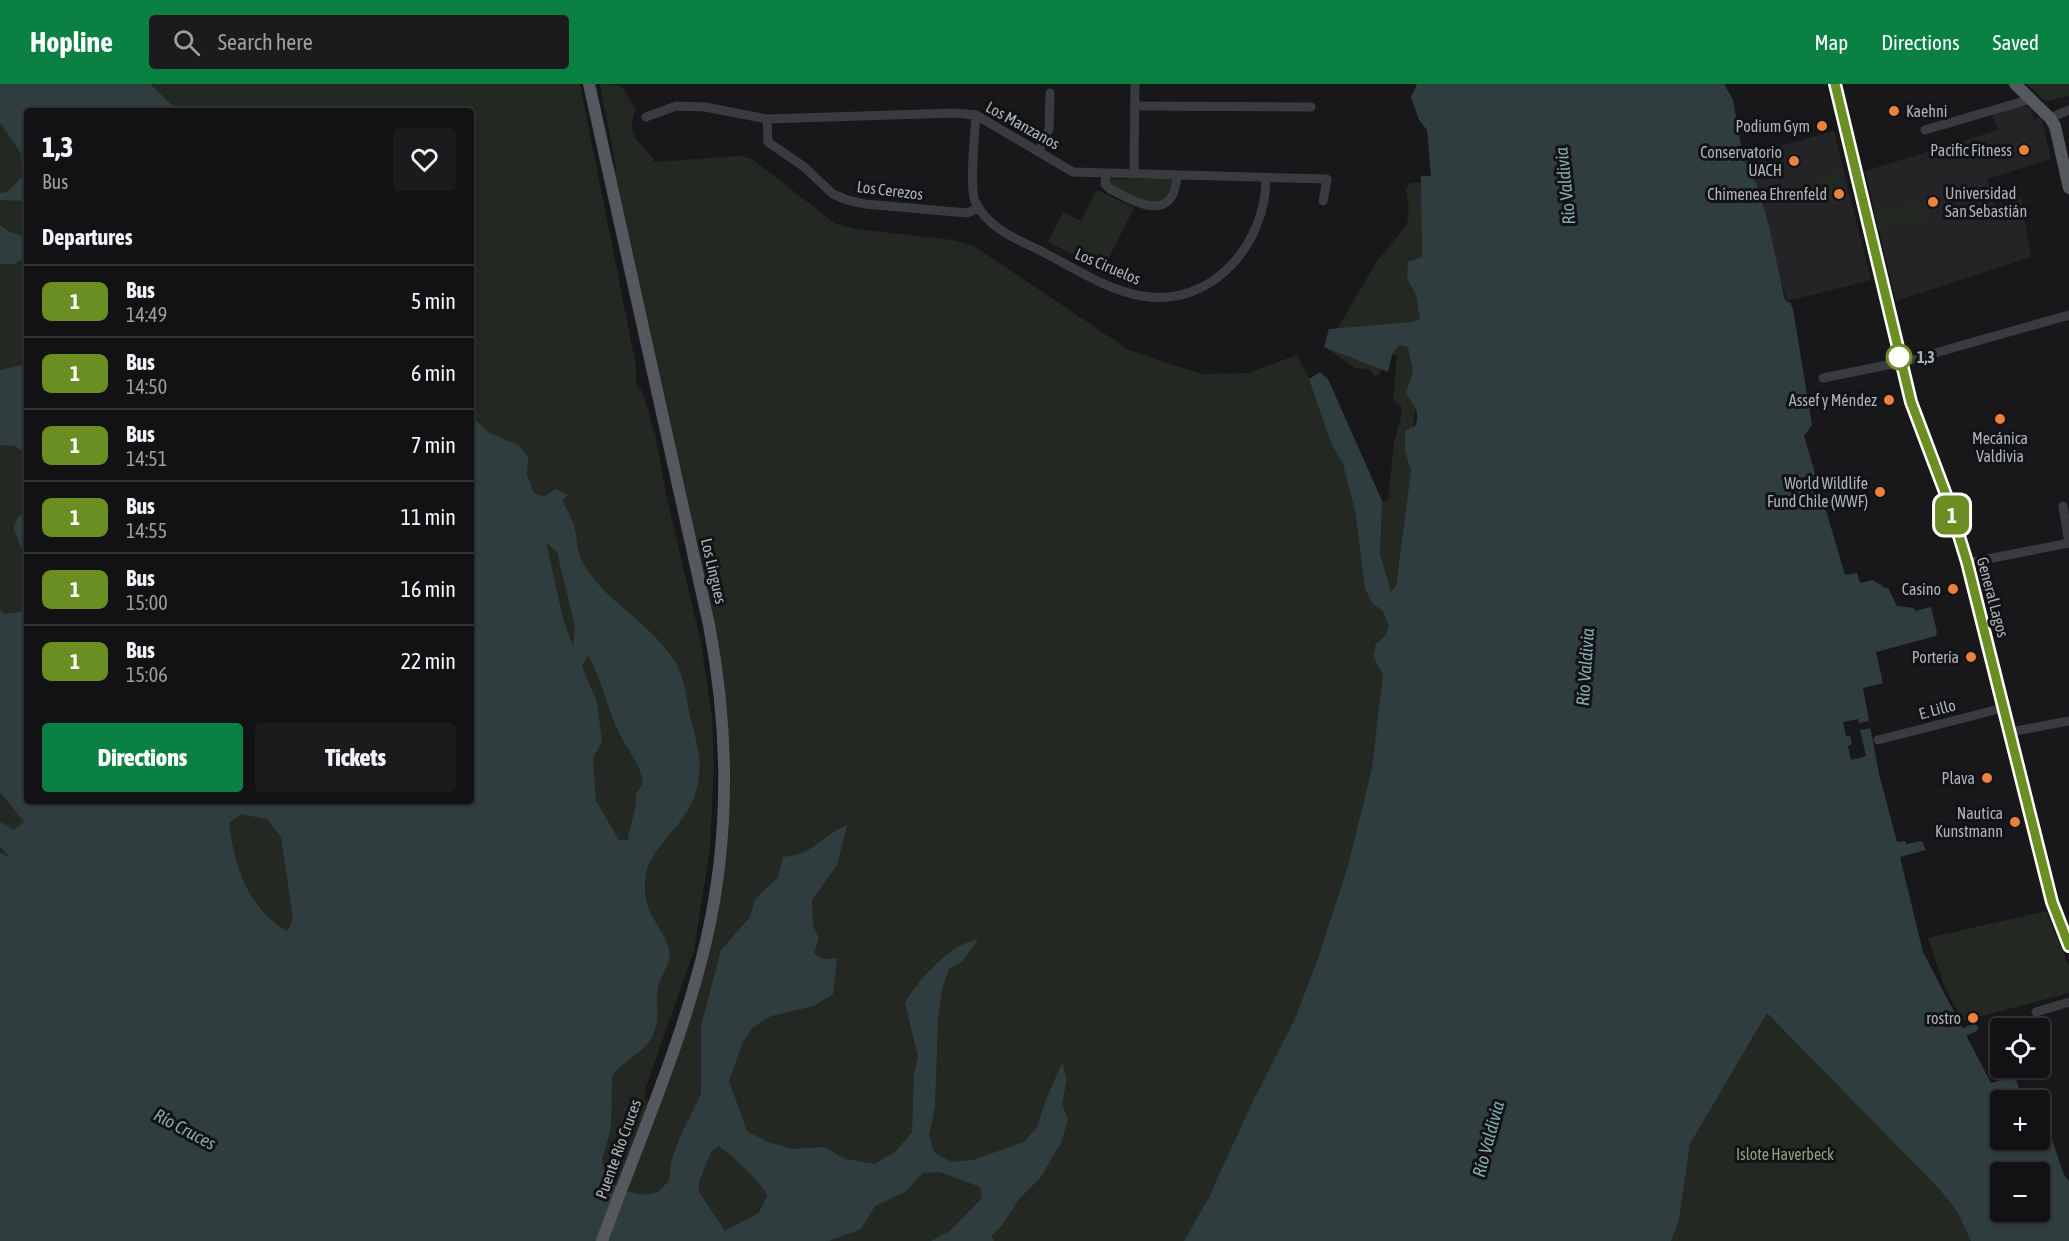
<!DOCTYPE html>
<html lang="en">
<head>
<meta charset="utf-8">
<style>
  :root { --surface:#121214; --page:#1b1b1d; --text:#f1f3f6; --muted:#9c9ea0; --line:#313234; --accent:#0b8043 }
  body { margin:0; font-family:"Asap Condensed",sans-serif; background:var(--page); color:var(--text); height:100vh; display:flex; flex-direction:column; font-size:22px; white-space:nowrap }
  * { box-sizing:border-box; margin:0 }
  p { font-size:20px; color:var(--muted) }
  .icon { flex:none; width:33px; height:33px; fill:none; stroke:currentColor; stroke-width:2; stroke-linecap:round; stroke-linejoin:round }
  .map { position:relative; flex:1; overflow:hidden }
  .side { position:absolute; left:24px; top:24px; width:450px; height:696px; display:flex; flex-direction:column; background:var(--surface); border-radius:6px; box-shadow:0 2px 4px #0004,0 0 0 2px var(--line) }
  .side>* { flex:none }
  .badge { padding:0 12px; border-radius:9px; font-size:21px; line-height:39px }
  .controls { position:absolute; left:1990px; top:934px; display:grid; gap:12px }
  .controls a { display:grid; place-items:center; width:60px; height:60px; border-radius:6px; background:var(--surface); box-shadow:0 2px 4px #0004,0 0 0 2px var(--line); font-size:30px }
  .map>.badge { position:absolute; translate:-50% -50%; box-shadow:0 0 0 3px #fff }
  h2 { padding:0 18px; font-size:22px; line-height:54px }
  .round { display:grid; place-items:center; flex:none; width:63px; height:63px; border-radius:6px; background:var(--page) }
  .headline { display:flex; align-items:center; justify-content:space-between; height:102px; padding:0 18px }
  h1 { font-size:28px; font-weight:800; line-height:45px }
  .primary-button { display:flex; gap:12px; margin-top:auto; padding:12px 18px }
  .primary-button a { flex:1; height:69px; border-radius:6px; background:var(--accent); color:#fff; font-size:24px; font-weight:800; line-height:69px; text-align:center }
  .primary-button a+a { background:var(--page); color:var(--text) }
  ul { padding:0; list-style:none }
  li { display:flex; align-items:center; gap:18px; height:72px; padding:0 18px; border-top:2px solid var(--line) }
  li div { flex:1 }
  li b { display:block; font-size:22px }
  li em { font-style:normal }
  li .badge { min-width:66px; font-weight:700; text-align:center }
  header { display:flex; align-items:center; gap:36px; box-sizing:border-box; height:84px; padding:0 30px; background:var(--accent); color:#fff }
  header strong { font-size:28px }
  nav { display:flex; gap:33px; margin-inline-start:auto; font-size:21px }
  .search { width:420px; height:54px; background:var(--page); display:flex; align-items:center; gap:15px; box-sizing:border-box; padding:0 21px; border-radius:6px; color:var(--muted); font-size:22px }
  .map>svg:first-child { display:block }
</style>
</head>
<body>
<header>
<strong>Hopline</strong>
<div class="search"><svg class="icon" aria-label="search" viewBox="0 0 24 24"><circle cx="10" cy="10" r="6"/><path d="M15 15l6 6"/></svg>Search here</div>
<nav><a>Map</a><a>Directions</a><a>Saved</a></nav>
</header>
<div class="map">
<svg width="2069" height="1157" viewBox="0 0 2069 1157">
  <rect width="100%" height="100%" fill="#18181a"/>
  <!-- built -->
  <g fill="#242427">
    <polygon points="2024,20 2031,25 2034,35 2041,33 2051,75 1987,95 1995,122 2021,114 2031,173 1896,217 1865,87 1998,46 1992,29"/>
    <polygon points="1834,47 1871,196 1787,217 1776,182 1769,142 1743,72"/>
  </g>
  <!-- green -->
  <g fill="#232922" fill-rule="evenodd">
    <path d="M 0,0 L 580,0 L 636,282 L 636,301 L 642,307 L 655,350 L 666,410 L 701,559 L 712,633 L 714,679 L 710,765 L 694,866 L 645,1006 L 644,1015 L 654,1019 L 717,805 L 721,624 L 613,85 L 616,84 L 600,0 L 621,2 L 636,25 C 623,53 643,58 655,78 L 739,72 L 752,75 L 836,140 L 855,145 L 952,156 L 974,162 L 1129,266 L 1176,282 L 1202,290 L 1248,289 L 1297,271 L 1309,294 L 1315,295 L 1382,425 L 1382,417 L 1388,417 L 1394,358 L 1402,329 L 1401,322 L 1393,315 L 1397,272 L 1390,270 L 1379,291 L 1375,293 L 1370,286 L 1355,284 L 1326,264 L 1377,177 L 1407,141 L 1409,123 L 1406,105 L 1410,99 L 1424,98 L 1430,220 L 1408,377 L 1411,387 L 1396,502 C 1388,513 1386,530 1390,543 L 1386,551 L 1381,619 L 1372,684 L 1348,781 L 1318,874 L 1290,953 L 1186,1157 L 626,1157 L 0,778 ZM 27,27 L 471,27 L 471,717 L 27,717 Z"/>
    <polygon points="2027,0 2069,0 2069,12 2045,17"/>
    <polygon points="1840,88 1842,99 1840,103 1833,103 1841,106 1843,116 1836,121 1827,117 1826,122 1820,98 1816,94"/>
    <path d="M 1110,95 L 1173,95 C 1161,139 1136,115 1109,100 Z"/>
    <polygon points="1097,106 1134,124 1103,185 1048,158 1063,128 1081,137"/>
    <polygon points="1925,116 1932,135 1919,139 1917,135 1878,146 1874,127 1890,123 1892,126"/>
    <polygon points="2046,827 2069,883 2069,909 1967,936 1961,935 1944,901 1928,854"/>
    <polygon points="1767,929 1941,1107 1957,1127 1971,1157 1671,1157 1679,1136 1690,1060"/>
  </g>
  <!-- water -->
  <g fill="#303d3f" fill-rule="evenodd">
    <polygon points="0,0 150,0 178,27 27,27 27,117 0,116 0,109 7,108 23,92 21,70 0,38"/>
    <path d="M 1417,0 L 1724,0 L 1733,16 L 1743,72 L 1758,104 L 1769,142 L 1784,213 L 1787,218 L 1790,218 L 1793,225 L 1812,341 L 1804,352 L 1845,491 L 1857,489 L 1860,499 L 1873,496 L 1885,504 L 1888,504 L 1897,522 L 1914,524 L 1915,527 L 1931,523 L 1937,548 L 1936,552 L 1876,568 L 1883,599 L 1863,604 L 1879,690 L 1897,758 L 1905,757 L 1906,760 L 1922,757 L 1926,766 L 1900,773 L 1923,868 L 1991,999 L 2015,992 L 2023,1017 L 2001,1017 L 2001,1056 L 2040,1056 L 2040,1027 L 2042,1026 L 2064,1091 L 2069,1097 L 2069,1157 L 1971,1157 L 1957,1127 L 1941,1107 L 1767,929 L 1690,1060 L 1679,1136 L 1671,1157 L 1184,1157 L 1208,1115 L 1252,1019 L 1295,935 L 1318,874 L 1348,781 L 1372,684 L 1383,591 L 1373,572 L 1376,560 L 1386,551 L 1389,542 L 1383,527 L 1373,520 L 1365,505 L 1355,426 L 1343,380 L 1331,359 L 1309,295 L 1320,288 L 1328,295 L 1382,417 L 1380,470 L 1391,508 L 1396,502 L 1411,387 L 1405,367 L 1405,347 L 1415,342 C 1421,329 1414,321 1406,309 L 1413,287 L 1408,263 L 1399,261 L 1392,271 L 1388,288 L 1324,263 L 1329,245 L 1413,238 L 1420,235 L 1416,211 L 1407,194 L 1408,178 L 1422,173 L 1421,92 L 1431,92 L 1427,46 L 1419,36 L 1411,13 ZM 2001,1089 L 2040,1089 L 2040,1128 L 2001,1128 Z"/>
    <polygon points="0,141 10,148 27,154 27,172 15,180 0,180"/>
    <polygon points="27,280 27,300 22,324 27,331 27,371 15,362 0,361 0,286"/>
    <path d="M 471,332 L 490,349 L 520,362 L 528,373 L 527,391 L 534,409 L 543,413 L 556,405 L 568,411 L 562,417 C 567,425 571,433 574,441 C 578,457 576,469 586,484 C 609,520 651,540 674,576 C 686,595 686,616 691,636 C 697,660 703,678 697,703 C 689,743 648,760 645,796 C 643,828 656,834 667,859 C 674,874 665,884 660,897 C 653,914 663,934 651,955 C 641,970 622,978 612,992 L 611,1044 L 602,1076 L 606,1091 L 609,1097 L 624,1107 L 645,1111 L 658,1108 L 669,1097 L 671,1078 L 679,1055 L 701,1010 L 701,942 L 721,866 L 750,833 L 755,815 L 778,793 L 783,773 C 816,770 820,752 847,741 L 837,781 L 812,816 L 813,842 L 819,854 L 814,869 L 823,875 L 837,874 L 833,910 L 814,922 L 771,932 L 752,944 L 742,960 L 729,997 L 747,1047 L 768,1058 L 793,1065 L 824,1063 L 845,1075 L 875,1080 L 896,1067 L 912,1048 L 914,989 L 918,973 L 905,919 C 916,898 953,857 978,856 L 963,877 L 949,885 L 942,905 L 938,933 L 935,1022 L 929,1051 L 934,1068 L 951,1078 L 973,1076 L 1024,1058 L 1037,1043 L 1045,1018 L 1062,979 L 1067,995 L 1062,1020 L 1068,1035 L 1061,1059 L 1040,1094 L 1018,1116 L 1003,1140 L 991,1152 L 994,1157 L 931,1157 L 950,1147 L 982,1114 L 980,1103 L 940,1088 L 923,1089 L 905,1108 L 875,1122 L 861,1145 L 829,1157 L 0,1157 L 0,769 L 9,773 L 0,762 L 0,738 L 14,746 L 24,738 L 0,708 L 0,526 L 5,530 L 20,528 L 27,521 L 27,717 L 471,717 ZM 546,458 L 557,468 L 575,543 L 573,562 L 563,535 ZM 588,571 C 603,597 607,627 621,653 C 630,670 640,679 643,699 L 636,710 C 637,726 630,739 628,756 L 619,756 L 596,717 L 593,674 L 602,658 L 597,619 L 582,582 ZM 241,730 L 267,735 L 281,753 L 293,835 L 287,847 C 247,823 235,784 229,739 ZM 719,1062 C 732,1071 760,1097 767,1111 L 759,1129 L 725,1147 L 699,1108 L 699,1097 L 711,1068 Z"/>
    <polygon points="27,427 27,477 13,444 18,433"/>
  </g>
  <!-- pier -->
  <polygon fill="#18181a" points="1858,635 1859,639 1869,637 1871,644 1860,646 1866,672 1851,676 1848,662 1852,660 1850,652 1846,652 1843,638"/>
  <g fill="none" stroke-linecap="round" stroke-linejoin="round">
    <!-- canal -->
    <polyline stroke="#303d3f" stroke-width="8" points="1955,952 1974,944"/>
    <!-- minor -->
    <g stroke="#393b3e" stroke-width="9">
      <polyline points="1135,22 1311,23"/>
      <path d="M 976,31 C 975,51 969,101 975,117 C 986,144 1019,156 1043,168 C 1074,184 1107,206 1142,212 C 1213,224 1266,159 1266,94"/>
      <polyline points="646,33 676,22 705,23 767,35 955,29 976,31 1073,88 1327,95 1323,117"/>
      <polyline points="2050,34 2069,26"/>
      <polyline points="767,35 768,58 803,82 833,110 847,116 865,120 967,129 979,124"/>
      <polyline points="1925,46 2031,15"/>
      <polyline points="1039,67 1049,45 1050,9"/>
      <path d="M 1106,90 L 1105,100 L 1110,105 C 1137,119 1173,140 1177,92"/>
      <polyline points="1134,90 1135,0"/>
      <polyline points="1823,294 1907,277 2069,231"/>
      <polyline points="1967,479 2069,459 2063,422"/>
      <polyline points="2010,648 2069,637"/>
      <polyline points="1878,656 2003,624"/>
      <polyline points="2036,928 2069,918"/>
    </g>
    <!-- major -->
    <g stroke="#55595d" stroke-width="12">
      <path d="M 589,0 L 709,541 C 729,645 730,754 706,857 C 682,960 638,1058 602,1157"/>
      <polyline points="1835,0 1911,318 1948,416 1966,476 2052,818 2069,862"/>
      <polyline points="2015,0 2050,34 2055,42 2069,104"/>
    </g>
  </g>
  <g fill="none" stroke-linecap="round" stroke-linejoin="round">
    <defs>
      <polyline id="line" points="1835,0 1911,318 1948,416 1967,478 2052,818 2069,862"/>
    </defs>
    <!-- line casing -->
    <use href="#line" stroke="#fff" stroke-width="14"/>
    <!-- line -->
    <use href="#line" stroke="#6b8e23" stroke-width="9"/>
  </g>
  <!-- markers -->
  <g fill="#ec803d" stroke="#131315" stroke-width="2">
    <circle cx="1894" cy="27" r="6"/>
    <circle cx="1822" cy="42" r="6"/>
    <circle cx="2024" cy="66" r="6"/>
    <circle cx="1794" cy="77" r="6"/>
    <circle cx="1839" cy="110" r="6"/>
    <circle cx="1933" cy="118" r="6"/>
    <circle cx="1889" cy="316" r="6"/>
    <circle cx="2000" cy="335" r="6"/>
    <circle cx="1880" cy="408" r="6"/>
    <circle cx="1953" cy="505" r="6"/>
    <circle cx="1971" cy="573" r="6"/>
    <circle cx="1987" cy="694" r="6"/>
    <circle cx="2015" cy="738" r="6"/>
    <circle cx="1973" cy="934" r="6"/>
  </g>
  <circle fill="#fff" stroke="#6b8e23" stroke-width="3" cx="1899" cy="273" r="12"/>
  <g text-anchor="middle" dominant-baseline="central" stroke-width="6" stroke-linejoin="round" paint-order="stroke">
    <!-- poi labels -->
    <g font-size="16" fill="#aab3b9" stroke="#131315" text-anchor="end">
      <text x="1906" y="27" text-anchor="start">Kaehni</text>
      <text x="1810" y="42">Podium Gym</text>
      <text x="2012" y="66">Pacific Fitness</text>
      <text x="1782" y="68">Conservatorio<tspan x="1782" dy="18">UACH</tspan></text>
      <text x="1945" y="109" text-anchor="start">Universidad<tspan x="1945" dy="18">San Sebastián</tspan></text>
      <text x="1827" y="110">Chimenea Ehrenfeld</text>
      <text x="1877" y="316">Assef y Méndez</text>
      <text x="2000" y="354" text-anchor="middle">Mecánica<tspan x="2000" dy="18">Valdivia</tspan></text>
      <text x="1868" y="399">World Wildlife<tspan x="1868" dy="18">Fund Chile (WWF)</tspan></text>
      <text x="1941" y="505">Casino</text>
      <text x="1959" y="573">Portería</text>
      <text x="1975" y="694">Plava</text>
      <text x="2003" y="729">Nautica<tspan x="2003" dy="18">Kunstmann</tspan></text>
      <text x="1961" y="934">rostro</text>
    </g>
    <!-- street labels -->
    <g font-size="16" fill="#aab3b9" stroke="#131315">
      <text transform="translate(1023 41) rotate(29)">Los Manzanos</text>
      <text transform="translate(890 106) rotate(7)">Los Cerezos</text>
      <text transform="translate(1108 182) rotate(23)">Los Ciruelos</text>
      <text transform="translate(714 487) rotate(77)">Los Lingues</text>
      <text transform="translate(1993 513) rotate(75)">General Lagos</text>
      <text transform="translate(1937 625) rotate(-15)">E. Lillo</text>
      <text transform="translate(618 1065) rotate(-70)">Puente Río Cruces</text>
    </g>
    <!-- stop labels -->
    <g font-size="16" font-weight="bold" fill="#aab3b9" stroke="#131315" text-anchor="start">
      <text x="1917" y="273">1,3</text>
    </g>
    <!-- park labels -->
    <g font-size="16" fill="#89a382" stroke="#131315">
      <text x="1785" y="1070">Islote Haverbeck</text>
    </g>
    <!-- water labels -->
    <g font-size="18" font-style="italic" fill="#83aab2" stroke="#131315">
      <text transform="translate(1565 102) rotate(-96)">Río Valdivia</text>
      <text transform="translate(1585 583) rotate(-86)">Río Valdivia</text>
      <text transform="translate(185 1045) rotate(28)">Río Cruces</text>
      <text transform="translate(1488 1055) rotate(-75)">Río Valdivia</text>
    </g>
  </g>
</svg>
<div class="controls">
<a><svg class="icon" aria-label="locate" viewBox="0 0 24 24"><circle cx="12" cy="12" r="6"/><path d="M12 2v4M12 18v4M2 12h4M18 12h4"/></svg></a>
<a>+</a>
<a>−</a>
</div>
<b class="badge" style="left:1952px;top:431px;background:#6b8e23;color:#fff">1</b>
<section class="side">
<div class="headline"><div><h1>1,3</h1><p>Bus</p></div><a class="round"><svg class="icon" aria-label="heart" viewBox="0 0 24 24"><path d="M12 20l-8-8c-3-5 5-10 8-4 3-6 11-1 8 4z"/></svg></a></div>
<h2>Departures</h2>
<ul>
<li><span class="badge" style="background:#6b8e23;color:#fff">1</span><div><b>Bus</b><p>14:49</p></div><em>5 min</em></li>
<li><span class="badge" style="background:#6b8e23;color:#fff">1</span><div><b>Bus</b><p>14:50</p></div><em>6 min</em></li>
<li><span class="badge" style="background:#6b8e23;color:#fff">1</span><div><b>Bus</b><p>14:51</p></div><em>7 min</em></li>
<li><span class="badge" style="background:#6b8e23;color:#fff">1</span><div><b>Bus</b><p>14:55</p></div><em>11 min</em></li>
<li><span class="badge" style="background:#6b8e23;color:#fff">1</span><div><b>Bus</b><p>15:00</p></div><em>16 min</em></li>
<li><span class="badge" style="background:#6b8e23;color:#fff">1</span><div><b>Bus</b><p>15:06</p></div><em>22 min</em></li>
</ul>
<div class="primary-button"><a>Directions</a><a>Tickets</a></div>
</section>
</div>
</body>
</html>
